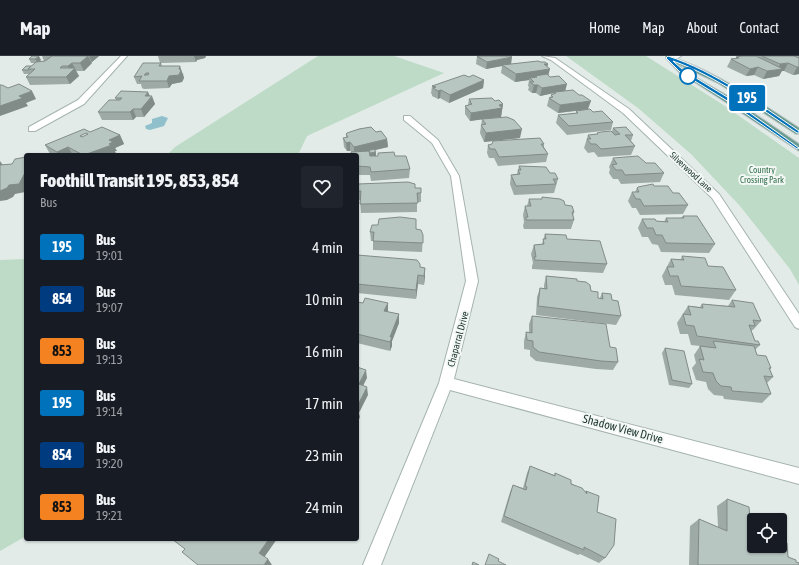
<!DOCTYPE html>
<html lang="en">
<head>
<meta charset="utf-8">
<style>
  :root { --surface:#171b24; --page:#20242c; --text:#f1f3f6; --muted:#9ea1a6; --line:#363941 }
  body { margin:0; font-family:"Asap Condensed",sans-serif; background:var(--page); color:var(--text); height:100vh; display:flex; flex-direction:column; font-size:15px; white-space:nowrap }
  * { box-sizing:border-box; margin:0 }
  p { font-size:13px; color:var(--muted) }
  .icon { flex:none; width:22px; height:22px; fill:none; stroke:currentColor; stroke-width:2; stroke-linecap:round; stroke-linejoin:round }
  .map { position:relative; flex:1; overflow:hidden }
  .side { position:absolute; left:24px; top:97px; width:335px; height:388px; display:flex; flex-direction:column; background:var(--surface); border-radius:4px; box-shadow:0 1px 3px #0004 }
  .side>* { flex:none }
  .badge { padding:0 8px; border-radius:3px; font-size:14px; line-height:26px }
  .tools { position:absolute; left:747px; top:457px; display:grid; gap:8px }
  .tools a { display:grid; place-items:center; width:40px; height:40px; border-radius:4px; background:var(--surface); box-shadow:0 1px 3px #0004; font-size:20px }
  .map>.badge { position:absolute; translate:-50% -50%; box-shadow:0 0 0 2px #fff }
  .round { display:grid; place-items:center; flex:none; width:42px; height:42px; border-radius:4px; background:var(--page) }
  .headline { display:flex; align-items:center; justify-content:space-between; height:68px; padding:0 16px }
  h1 { font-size:19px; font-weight:800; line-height:30px }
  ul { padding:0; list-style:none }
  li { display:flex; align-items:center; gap:12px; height:52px; padding:0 16px }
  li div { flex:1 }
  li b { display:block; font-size:15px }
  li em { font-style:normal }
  li .badge { min-width:44px; font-weight:700; text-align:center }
  header { display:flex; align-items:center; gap:24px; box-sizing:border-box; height:56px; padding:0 20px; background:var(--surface); border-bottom:1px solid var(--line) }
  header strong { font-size:19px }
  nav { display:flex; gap:22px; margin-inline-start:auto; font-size:14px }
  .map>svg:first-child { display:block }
</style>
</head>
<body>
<header>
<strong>Map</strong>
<nav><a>Home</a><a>Map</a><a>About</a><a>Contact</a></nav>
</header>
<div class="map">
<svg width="799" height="509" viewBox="0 0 799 509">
  <rect width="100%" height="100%" fill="#e2ebe8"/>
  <!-- green -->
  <g fill="#bddbc6">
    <polygon points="318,0 394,0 444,17 307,80 298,99 167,99 175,91"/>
    <polygon points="566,0 646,0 725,50 799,102 799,229 790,213 740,150 691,98 638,52"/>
    <polygon points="26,203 26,480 0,495 0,204"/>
  </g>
  <!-- water -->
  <polygon fill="#8fc0cc" points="162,60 168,62 164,70 150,74 146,73 145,70 152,67 152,63"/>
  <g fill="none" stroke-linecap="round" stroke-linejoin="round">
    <defs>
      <g id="minor">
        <polygon points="121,0 127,0 84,48 35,75 29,75 29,71 78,44"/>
        <polygon points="542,0 555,2 629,53 719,138 799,258 799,273 795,271 712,142 623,57 551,4"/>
        <polygon points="666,0 681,0 678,2 666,2"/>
        <polygon points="404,60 410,60 438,84 459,120 478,225 454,323 799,412 799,428 450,334 381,509 363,509 439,327 466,225 451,120 432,87 404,64"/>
      </g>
      <path id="major" d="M 666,0 C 672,0 679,4 685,6 C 726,22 763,49 799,72 L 799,78 L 796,78 L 718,27 L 678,8 L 683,14 L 733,43 L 799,88 L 799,95 L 727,47 L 679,16 L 666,2 Z"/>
    </defs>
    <!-- minor casing -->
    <use href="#minor" stroke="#a5b3af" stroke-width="2"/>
    <!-- major casing -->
    <use href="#major" stroke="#c2c8c7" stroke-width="2"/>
    <!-- minor -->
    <use href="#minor" fill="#fff" fill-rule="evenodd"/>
    <!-- major -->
    <use href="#major" fill="#6a9d92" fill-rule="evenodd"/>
  </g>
  <!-- wall -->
  <g fill="#9eaaa6" fill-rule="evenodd">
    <polygon points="32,0 41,4 38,6 44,5 42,0 99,0 92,6 91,6 92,7 84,15 76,15 79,20 70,28 30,29 26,21 29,18 24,18 22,14 31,10 36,7 31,7 29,3"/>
    <polygon points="158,0 206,0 205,2 197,4 196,6 161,7 162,10 183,17 184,22 182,26 172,28 169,32 144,33 142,32 141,28 137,28 134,21 160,7"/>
    <polygon points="477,0 511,8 547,11 549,20 565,35 588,53 577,55 593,56 613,66 611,74 567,79 556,67 558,59 576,57 576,55 558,57 547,50 549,42 550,42 551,39 554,37 540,40 536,37 532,37 528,34 529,31 528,30 529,24 515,26 501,17 502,10 486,13 476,8"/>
    <polygon points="759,0 799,0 799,18 793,19 784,15 782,15 779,20 763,23 754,19 746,20 727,11 731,3 736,2 736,1 758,1"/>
    <polygon points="469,21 484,24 483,32 449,47 440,42 438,43 432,40 432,38 431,38 432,30"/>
    <polygon points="150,40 155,48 144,61 136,61 133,64 102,64 98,56 116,44 115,42"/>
    <polygon points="469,43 495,45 503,48 501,61 492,62 520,82 484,86 480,77 482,63 470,65 465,58 465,50 468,49"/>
    <polygon points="613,72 633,79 631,85 635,90 631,99 598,101 594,96 588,97 584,92 588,79 596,79 597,77 612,75"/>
    <path d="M 90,76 L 120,79 L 124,88 L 115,92 L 117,95 L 115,95 L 116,98 L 112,99 L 51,99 L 50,98 L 45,89 ZM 86,77 L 88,78 L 82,81 L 80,80 Z"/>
    <polygon points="376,76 387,83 388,91 375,94 376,100 378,100 378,97 395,100 410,113 409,122 371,125 370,119 357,119 357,99 352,96 350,95 347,95 344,91 343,82 346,82 346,78"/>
    <polygon points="544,88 544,91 548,98 546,106 498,110 494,102 489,102 487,97 488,89"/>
    <polygon points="613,102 646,107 664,117 660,126 621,128 618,123 613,123 609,117 610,113 609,111"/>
    <polygon points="519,110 550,117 558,123 554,137 514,139 510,128 511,119 517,118"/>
    <polygon points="654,130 673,137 688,149 683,158 640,159 636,152 632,152 628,145 632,136 635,136 637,132"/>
    <polygon points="415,132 421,137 421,146 417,146 417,156 361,157 360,144 358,144 357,135"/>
    <polygon points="542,141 565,149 574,156 573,160 574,164 571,173 524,173 523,170 524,166 523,159 525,150 527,150 529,143 542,143"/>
    <polygon points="683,160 715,188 709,197 661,196 658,189 652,188 648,181 642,181 638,172 642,163 656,165 664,166 666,162 681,162"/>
    <polygon points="416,173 423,179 422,196 373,194 373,185 371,185 370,176"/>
    <polygon points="545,178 567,183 607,208 603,217 532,213 532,210 533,207 531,198 534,189 542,188"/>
    <polygon points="357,199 425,212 424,229 418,228 416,243 357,237"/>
    <polygon points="682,200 708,210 736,234 729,244 675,239 672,229 665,229 662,220 671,203 681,203"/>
    <polygon points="546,220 577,225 591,235 598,242 600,242 602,237 621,260 616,269 536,259 537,241 540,232 544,233 544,229"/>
    <polygon points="732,244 761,265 753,274 752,274 751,275 755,285 760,289 755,294 757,299 771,312 770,314 773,321 767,327 771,338 762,347 724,343 723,340 714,339 708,333 706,326 696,324 692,312 696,307 694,299 700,290 691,289 688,278 680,278 677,267 688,250 700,251 702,248 728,250"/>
    <polygon points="357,246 363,247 388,247 388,256 399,258 399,267 392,285 392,290 390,295 357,287"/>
    <polygon points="532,260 610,291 618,306 613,314 596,313 536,305 530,300 530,294 524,293 524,285 526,276 529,276 529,268"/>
    <polygon points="665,292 692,328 689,332 669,329 662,297"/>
    <polygon points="530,410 554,419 555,417 585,436 586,435 597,456 605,502 599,507 580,498 578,499 501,466 510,436 513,429 523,432 527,417"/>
    <polygon points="727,443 751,473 796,506 799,509 689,509 690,470 699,463 718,471 717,450"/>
  </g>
  <!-- shaded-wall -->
  <g fill="#818b87">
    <polygon points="39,0 41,4 38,7 35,3"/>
    <polygon points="88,0 92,7 84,15 80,7"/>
    <polygon points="89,0 99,0 92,6"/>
    <polygon points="194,0 206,0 205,2 197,4 196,6"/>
    <polygon points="512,1 511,9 502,9 502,10 486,13 487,6"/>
    <polygon points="72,7 79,20 70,28 66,21 71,16 68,10"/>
    <polygon points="788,7 784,15 782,15 779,20 763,23 767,15 778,14 780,8"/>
    <polygon points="544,8 548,8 547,13 550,13 548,20 537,21 535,20 535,23 530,22 529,24 515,26 516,18"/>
    <polygon points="180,10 184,22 182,26 172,28 169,32 167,25 169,20 179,13"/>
    <polygon points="758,11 754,19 746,20 750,13"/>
    <polygon points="797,11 799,11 799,18 793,19"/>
    <polygon points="484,24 483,32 449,47 450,39"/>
    <polygon points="567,28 565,36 555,36 554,37 540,40 542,32"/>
    <polygon points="534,29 538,29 536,37 532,37"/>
    <polygon points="441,34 440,42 438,43 438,35"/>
    <polygon points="32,35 36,43 26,47 28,50 0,60 0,50 19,40"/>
    <polygon points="148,36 151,42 152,40 155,48 144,61 141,53 145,40"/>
    <polygon points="591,45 588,53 558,57 560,49"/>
    <polygon points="503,48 501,61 470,65 471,57 499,49"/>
    <polygon points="133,53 136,61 133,64 130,56"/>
    <polygon points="522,73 520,82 484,86 486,77"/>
    <polygon points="120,79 124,88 115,92 117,95 115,95 116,98 112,99 84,99 109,84"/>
    <polygon points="387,83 388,91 354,99 354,91"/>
    <polygon points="350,86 350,95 347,95 346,87"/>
    <polygon points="68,91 73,99 58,99 57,96"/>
    <polygon points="376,96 376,100 369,102 369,98"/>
    <polygon points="0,105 5,112 0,120"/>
    <polygon points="26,115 26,135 25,136 15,138 13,141 7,144 0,145 0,135"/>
    <polygon points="425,212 425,221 424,229 424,220"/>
    <polygon points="418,219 418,228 416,243 416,234"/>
    <polygon points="388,247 388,256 384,255"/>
    <polygon points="399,258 399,267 392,285 392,290 390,295 390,281"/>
    <polygon points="366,314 367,322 360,336 359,328"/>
    <polygon points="367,331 368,339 359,357 360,361 358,366 357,351"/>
    <polygon points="269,483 277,483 263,503 259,497"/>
    <polygon points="268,503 272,509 264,509"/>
  </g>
  <!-- building -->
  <g fill="#b8c6c1" stroke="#818b87" fill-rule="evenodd">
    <polygon points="32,0 39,0 35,3 29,3"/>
    <polygon points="52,0 88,0 80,7 72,7 68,10 62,10 60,12 75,12 66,21 26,21 35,13 28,13 36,6 45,5"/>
    <polygon points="477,0 510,0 512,1 487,6"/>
    <polygon points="742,0 756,0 783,13 767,15 758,11 750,13 731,3 739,2 736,1"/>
    <polygon points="762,0 794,0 799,2 799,11 797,11 788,7 780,8"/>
    <polygon points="538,5 541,6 545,6 548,8 544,8 550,13 516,18 502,9"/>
    <path d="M 143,7 L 161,7 L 159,10 L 180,10 L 179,13 L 181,14 L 179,19 L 169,20 L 167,25 L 139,25 L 142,20 L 134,21 ZM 146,17 L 149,17 L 148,19 L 144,19 Z"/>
    <polygon points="26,10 31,10 28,13 29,14 22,14"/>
    <polygon points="547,18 550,21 559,20 567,28 542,32 538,29 534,29 530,26 534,26 530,22 537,21 535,20"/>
    <polygon points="464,19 469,21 473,19 484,24 450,39 441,34 438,35 433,32 436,31 432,30"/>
    <polygon points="19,28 32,35 19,40 23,42 0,50 0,29 2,29 8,32"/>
    <polygon points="573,34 579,39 582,39 591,45 560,49 549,42 553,41 551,39 556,37 555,36"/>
    <polygon points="121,35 148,36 145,40 152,40 141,53 133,53 130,56 98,56 109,44 120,44 122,42 115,42"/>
    <polygon points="492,42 495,45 499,44 503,48 499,49 502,52 471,57 465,50 472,48 470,46 471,46 469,43"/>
    <polygon points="590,53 593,56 602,55 613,66 569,70 558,59 578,57 576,55"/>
    <polygon points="507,61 514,64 522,73 486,77 481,69 486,68 482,63"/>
    <path d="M 102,71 L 120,79 L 109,84 L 113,86 L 109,88 L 112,89 L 84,99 L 83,99 L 68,91 L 57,96 L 45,89 L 84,73 L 90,76 ZM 86,77 L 88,78 L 82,81 L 80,80 Z"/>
    <polygon points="371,71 376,76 381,75 387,83 354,91 350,86 346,87 343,82 348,81 346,78 347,77 359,73"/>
    <polygon points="626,71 633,79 625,79 635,90 601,93 596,88 591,88 587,83 591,83 588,79 598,78 597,77 601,76 611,75 615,79 620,78 613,72"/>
    <polygon points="540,82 544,88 541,88 548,98 499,101 495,93 490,93 488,89 492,88 493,85"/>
    <polygon points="374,93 376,96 370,97 369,95 367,95"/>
    <polygon points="369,95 370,100 378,100 378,97 394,96 395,100 406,100 410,113 371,116 370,111 357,110 357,99 352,99 351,96"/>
    <polygon points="638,100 646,107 655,107 664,117 625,119 622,114 616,114 612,109 617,108 613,102"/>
    <polygon points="26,101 26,115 19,128 9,129 7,132 0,135 0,109 12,108 15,103"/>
    <polygon points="519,110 546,111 550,117 555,117 558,123 553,123 556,128 516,130 511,119 520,118 518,114 521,114"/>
    <polygon points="408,126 415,128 415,132 421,132 421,137 417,137 418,147 360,148 361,135 357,135 358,128"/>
    <polygon points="653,128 654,130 668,130 673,137 679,137 688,149 644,150 640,143 636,143 632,136 639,136 637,132 638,131"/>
    <polygon points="542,141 560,143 564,145 565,149 572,150 574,156 572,156 574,164 526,164 526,161 528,161 525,150 531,150 529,143 542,143"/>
    <polygon points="683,160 697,160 715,188 666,187 662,179 656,179 653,172 647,172 642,163 655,163 656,165 668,166 666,162 684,162"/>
    <polygon points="400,161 416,163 416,173 421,174 423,179 423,187 373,185 374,176 370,176 372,169 378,169 379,163"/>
    <polygon points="545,178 566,179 567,183 600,185 607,208 535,204 534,201 536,201 534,189 544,188 543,183 546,183"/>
    <polygon points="357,199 417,204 420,208 420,211 425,212 424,220 418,219 416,234 357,228"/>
    <polygon points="682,200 705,202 708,210 723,211 736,234 681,230 678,220 670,220 667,211 674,211 671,203 684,204"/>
    <polygon points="546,220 577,223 577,225 586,226 590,229 591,235 598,236 598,242 603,243 602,237 611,238 612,244 618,245 621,260 538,250 540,232 547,233"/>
    <polygon points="365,242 388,247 384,255 399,258 390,281 392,281 390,286 357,278 357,246 363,247"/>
    <polygon points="732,244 753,247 761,265 753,264 755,270 749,269 755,285 758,285 760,289 697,280 694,270 686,269 683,258 691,259 688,250 703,252 702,248 735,251"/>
    <polygon points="532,260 606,268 610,291 616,292 618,306 601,305 539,296 533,291 533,285 527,284 526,276 532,277"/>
    <polygon points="713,285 754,290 757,299 766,300 771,312 769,312 773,321 764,320 771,338 732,335 731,331 721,330 716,325 713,317 703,316 699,303 704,304 700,290 716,292"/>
    <polygon points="665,292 684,295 692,328 672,324"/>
    <polygon points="357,311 366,314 359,328 367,331 357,351"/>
    <polygon points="530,410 555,420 555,417 571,424 571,428 582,432 587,438 586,435 599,440 597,456 616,463 614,489 605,502 584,491 584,494 504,460 513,429 526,434 527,431 525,430"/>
    <polygon points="727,443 749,451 751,473 754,474 754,490 780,490 780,484 787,487 788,501 796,504 796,506 799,507 799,509 698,509 699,463 727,475"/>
    <polygon points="172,483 269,483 259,497 268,503 264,509 198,509 182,496 185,493"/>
    <polygon points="489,498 499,503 498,505 506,509 485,509"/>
    <polygon points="473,506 479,509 472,509"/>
  </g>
  <!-- line -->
  <path fill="#0072bc" stroke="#fff" d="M 668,0 C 715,15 759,48 799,75 L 799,77 L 797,77 C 758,51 718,21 673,5 L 683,14 L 732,44 L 799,92 L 797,93 L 729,46 L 680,16 L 666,2 Z"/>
  <!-- markers -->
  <circle fill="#fff" stroke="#0072bc" stroke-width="2" cx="688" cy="20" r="8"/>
  <g text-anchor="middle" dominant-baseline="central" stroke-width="4" stroke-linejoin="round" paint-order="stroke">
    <!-- far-park labels -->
    <g font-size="9" fill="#316e4c" stroke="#f3f8f5">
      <text x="762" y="114">Country<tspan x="762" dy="10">Crossing Park</tspan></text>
    </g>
    <!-- far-street labels -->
    <g font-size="9" fill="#243b36" stroke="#f3f8f5">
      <text transform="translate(691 116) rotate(43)">Silverwood Lane</text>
    </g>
    <!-- street labels -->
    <g font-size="10" fill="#243b36" stroke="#f3f8f5">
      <text transform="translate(458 283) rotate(-75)">Chaparral Drive</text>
    </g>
    <!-- near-street labels -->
    <g font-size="12" fill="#243b36" stroke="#f3f8f5">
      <text transform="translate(623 373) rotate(15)">Shadow View Drive</text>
    </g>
  </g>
</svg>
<div class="tools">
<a><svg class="icon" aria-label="locate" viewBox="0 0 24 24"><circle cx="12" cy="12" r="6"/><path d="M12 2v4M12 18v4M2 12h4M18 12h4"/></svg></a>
</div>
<b class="badge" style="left:747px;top:42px;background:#0072bc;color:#fff">195</b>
<section class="side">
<div class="headline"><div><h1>Foothill Transit 195, 853, 854</h1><p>Bus</p></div><a class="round"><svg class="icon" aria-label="heart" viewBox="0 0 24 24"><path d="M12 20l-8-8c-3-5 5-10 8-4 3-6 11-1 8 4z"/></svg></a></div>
<ul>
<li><span class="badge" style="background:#0072bc;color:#fff">195</span><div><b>Bus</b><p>19:01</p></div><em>4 min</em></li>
<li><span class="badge" style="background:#003b80;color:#fff">854</span><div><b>Bus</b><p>19:07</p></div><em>10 min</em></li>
<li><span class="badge" style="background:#f58220;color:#111">853</span><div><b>Bus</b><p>19:13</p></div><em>16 min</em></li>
<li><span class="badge" style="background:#0072bc;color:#fff">195</span><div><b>Bus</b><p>19:14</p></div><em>17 min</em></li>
<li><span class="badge" style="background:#003b80;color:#fff">854</span><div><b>Bus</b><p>19:20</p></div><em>23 min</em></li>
<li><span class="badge" style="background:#f58220;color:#111">853</span><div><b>Bus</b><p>19:21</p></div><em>24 min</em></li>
</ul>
</section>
</div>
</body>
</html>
